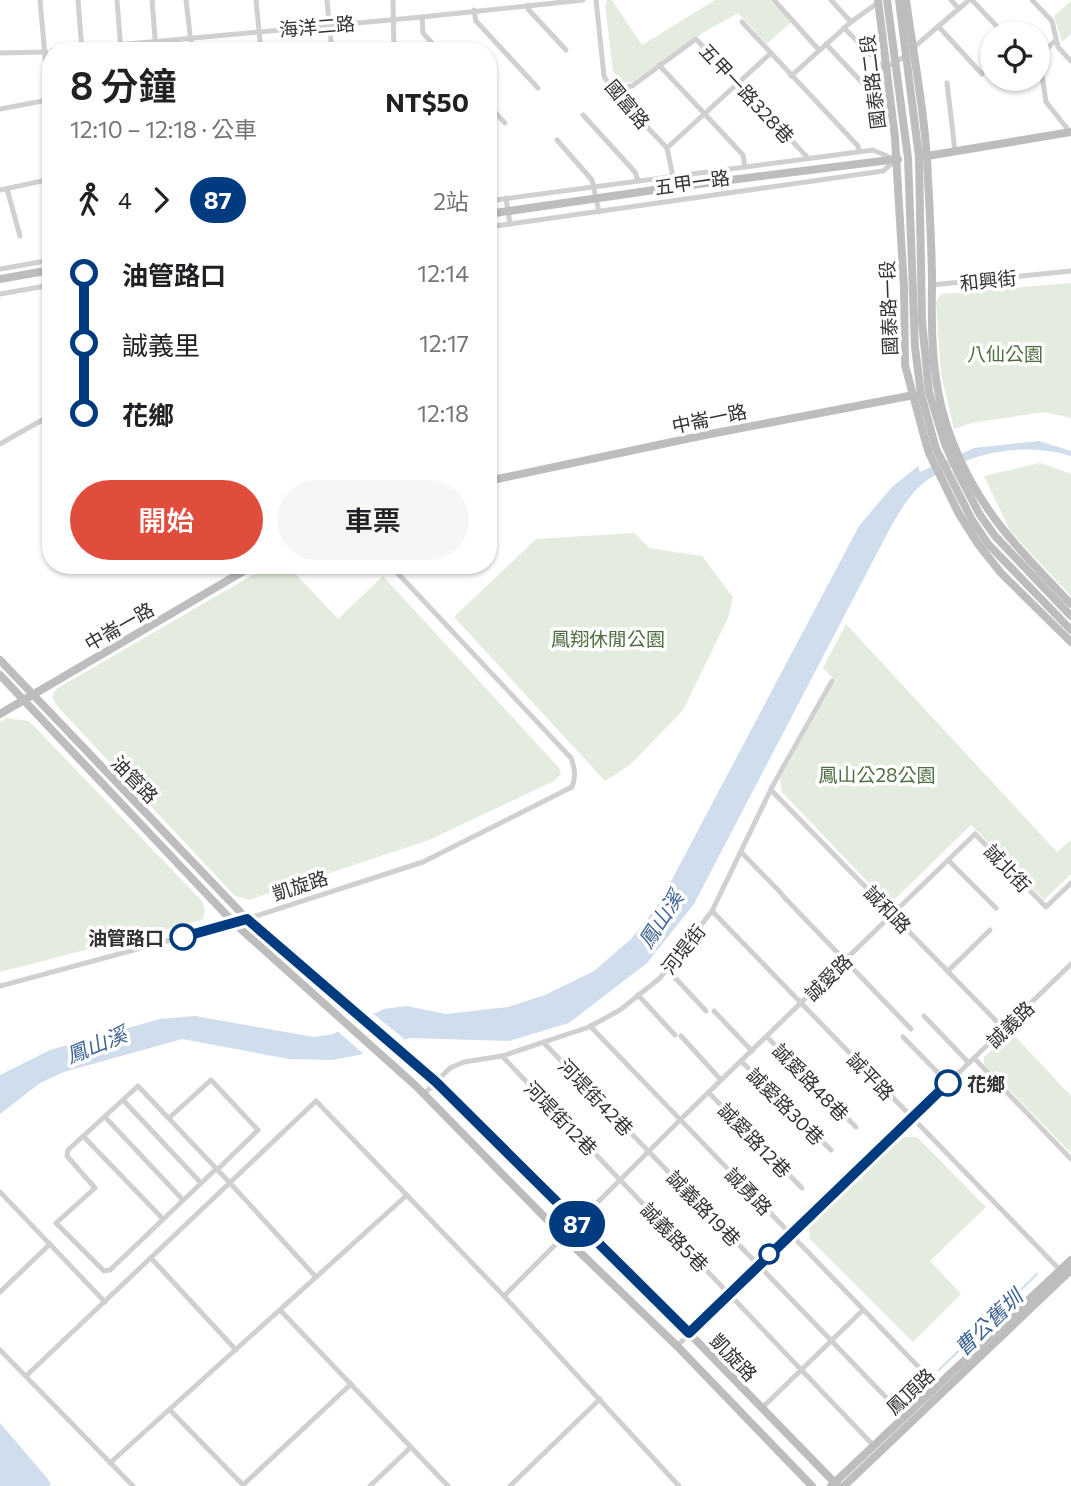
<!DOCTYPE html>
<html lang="zh-TW">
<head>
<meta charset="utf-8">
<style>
  :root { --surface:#fff; --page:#f6f6f6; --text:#202124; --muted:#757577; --accent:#e14d3d }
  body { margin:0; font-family:Commissioner,"Noto Sans TC",sans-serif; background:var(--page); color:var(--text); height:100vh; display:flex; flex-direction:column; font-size:26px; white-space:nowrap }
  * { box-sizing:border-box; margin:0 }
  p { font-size:23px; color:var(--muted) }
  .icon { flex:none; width:38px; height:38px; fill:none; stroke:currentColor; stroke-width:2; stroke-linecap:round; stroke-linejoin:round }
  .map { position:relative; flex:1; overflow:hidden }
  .drawer { position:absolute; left:42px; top:42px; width:455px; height:532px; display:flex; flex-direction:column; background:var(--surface); border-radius:28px; box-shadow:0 2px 5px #0004 }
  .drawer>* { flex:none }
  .badge { padding:0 14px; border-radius:23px; font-size:24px; line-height:46px }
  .buttons { position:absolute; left:980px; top:21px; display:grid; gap:14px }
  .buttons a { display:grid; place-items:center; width:70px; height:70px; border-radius:50%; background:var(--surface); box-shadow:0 2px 5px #0004; font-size:35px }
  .map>.badge { position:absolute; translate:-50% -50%; box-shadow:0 0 0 4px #fff }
  .legs { display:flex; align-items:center; gap:10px; height:77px; padding:0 28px; font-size:23px }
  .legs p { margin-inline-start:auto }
  .overview { display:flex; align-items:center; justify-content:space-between; height:119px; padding:0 28px }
  h1 { font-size:38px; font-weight:600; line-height:52px }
  .action { display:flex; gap:14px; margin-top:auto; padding:14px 28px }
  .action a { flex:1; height:80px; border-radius:42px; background:var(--accent); color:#fff; font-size:28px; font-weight:600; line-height:80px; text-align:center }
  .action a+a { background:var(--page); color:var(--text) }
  ul { padding:0 28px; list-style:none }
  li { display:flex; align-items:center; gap:24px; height:70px; font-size:26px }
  li i { display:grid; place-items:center; width:10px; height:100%; margin:0 9px; background:currentColor }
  li i::after { content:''; width:18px; height:18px; margin:-9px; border:5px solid; border-radius:50%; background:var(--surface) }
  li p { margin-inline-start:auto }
  li:first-child i { background:linear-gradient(#0000 50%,currentColor 0) }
  li:last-child i { background:linear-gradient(currentColor 50%,#0000 0) }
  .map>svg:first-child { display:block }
</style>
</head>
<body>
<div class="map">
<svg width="1071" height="1486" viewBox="0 0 1071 1486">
  <rect width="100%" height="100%" fill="#fff"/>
  <!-- green -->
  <g fill="#e4ebdf">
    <polygon points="607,0 612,0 642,45 715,0 770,0 791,22 767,44 738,13 704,32 632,82 623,83 613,71 605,6"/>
    <polygon points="1071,1 1071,34 1062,42 1054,16"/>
    <polygon points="1071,283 1071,418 1045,412 971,423 954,429 941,374 936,302 941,294"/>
    <polygon points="1040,463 1071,474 1071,596 1010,531 984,476"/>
    <polygon points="635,533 649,548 702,556 733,597 728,618 683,710 630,765 605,781 454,617 536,539"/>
    <polygon points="270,565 287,565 338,619 383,576 559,768 561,774 554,781 429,840 249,900 235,896 57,706 52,697 56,689"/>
    <polygon points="846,624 1057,852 1071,840 1071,874 1044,900 971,825 894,900 884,899 782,792 780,779 835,681 823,668"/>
    <polygon points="6,718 29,721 202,901 205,911 202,920 0,972 0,722"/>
    <polygon points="1011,1032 1071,1096 1071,1153 984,1064 984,1057"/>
    <polygon points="902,1137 917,1137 986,1207 930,1261 961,1294 913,1342 809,1238 809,1227"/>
  </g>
  <!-- water -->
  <g fill="#cfdded">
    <path d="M 1039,441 L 1071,451 L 1071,456 C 1029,444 985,449 946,470 C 938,474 929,478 922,484 C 907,497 898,515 888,532 L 694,904 L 647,963 L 569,1023 L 509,1041 L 410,1038 L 359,1055 L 332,1060 L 289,1059 L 182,1039 L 64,1072 L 40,1083 L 0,1114 L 0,1075 L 50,1050 L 160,1019 L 195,1016 L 314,1037 L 333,1034 L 384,1009 L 406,1006 L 446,1014 L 508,1007 L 545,995 L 594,971 L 631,939 L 659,904 L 859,526 L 892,487 L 918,466 L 920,472 L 974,448 Z"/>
    <polygon points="0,1423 47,1478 51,1484 49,1486 0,1486"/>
  </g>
  <!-- pier -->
  <polygon fill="#fff" points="371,1012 408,1042 366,1056 335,1029"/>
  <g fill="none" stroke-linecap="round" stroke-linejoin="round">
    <!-- stream -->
    <polyline stroke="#cfdded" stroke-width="2" points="939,1370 1037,1274"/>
    <!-- street -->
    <g stroke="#d0d0d0" stroke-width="5">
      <polyline points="40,0 51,123"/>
      <polyline points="78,0 82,51"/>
      <polyline points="117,0 121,51"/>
      <polyline points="152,0 156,51"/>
      <polyline points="186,0 192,51"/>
      <polyline points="256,0 261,51"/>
      <polyline points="327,0 332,51"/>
      <polyline points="393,0 394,51"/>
      <polyline points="596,0 604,76 612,90 667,148 673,177"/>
      <polyline points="774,0 819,50"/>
      <polyline points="831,0 851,22"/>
      <polyline points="951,0 959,9"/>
      <polyline points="972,0 1003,33"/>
      <polyline points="1032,0 1052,21 1058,47 1071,61"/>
      <polyline points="528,5 528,9 566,50"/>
      <polyline points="474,10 476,21 538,88"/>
      <polyline points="422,17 423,33 439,51"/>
      <polyline points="742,22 858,146 859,152"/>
      <polyline points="938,26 982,74"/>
      <polyline points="844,28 884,68 895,63 906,55"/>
      <polyline points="826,44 882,104 891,103"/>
      <polyline points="305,46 305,51"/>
      <polyline points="913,48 969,0"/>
      <polyline points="52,51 422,17 583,0"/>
      <polyline points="0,53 46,52"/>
      <polyline points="1038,57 1056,40"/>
      <polyline points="659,65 743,155 745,167"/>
      <polyline points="1038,71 1042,75 1046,102 1070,132"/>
      <polyline points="791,76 851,22 879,2"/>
      <polyline points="947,83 955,151"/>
      <polyline points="612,90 632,86 696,39 808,158"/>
      <polyline points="488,105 505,123"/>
      <polyline points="0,109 48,100"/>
      <polyline points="583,115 635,172 638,181"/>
      <polyline points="557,140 592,180 599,212"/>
      <polyline points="667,148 771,53"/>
      <polyline points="7,189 20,236"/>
      <polyline points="0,190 51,179"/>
      <polyline points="506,198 510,224"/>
      <polyline points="488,201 873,150 896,160 883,171 488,227"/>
      <polyline points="0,269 51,260"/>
      <polyline points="931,285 1071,271"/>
      <polyline points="0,294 51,285"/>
      <polyline points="0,444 51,415"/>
      <polyline points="771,790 1004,1029"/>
      <polyline points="741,852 781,893"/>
      <polyline points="948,860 996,908"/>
      <polyline points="783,896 911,1029"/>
      <polyline points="712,911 1060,1270"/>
      <polyline points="667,969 706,1011"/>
      <polyline points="948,971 990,930"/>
      <path d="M 0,986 L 234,923 L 423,862 L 572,787 C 576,776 575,769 571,758 L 390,565"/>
      <polyline points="638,995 675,1035"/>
      <polyline points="714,1011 752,1051"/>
      <polyline points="924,1016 969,1063"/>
      <polyline points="590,1026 937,1386"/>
      <polyline points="681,1036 721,1080"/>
      <polyline points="767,1037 856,1127"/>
      <polyline points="903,1037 948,1083"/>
      <polyline points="543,1042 905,1417"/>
      <polyline points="502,1056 874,1446"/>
      <polyline points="974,1058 1071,1159"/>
      <polyline points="741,1061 831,1150"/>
      <polyline points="709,1093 802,1188"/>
      <polyline points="424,1094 450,1068 464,1062 502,1056 589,1027 620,1010 660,978 712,911 772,787 832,681"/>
      <polyline points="123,1100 201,1183"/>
      <polyline points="105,1117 183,1200"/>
      <polyline points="169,1118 211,1080 258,1130 220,1167 216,1169 110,1270 104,1271 56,1223 95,1188 67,1156 68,1150 138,1086 230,1183 316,1277"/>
      <polyline points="83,1136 163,1219"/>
      <polyline points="0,1192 105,1302"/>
      <polyline points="151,1258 236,1350"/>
      <polyline points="0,1292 50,1244"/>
      <polyline points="504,1296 680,1120 975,834 1046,907 1071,883"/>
      <polyline points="280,1310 448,1486"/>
      <polyline points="677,1346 1071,964"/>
      <polyline points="0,1350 133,1486"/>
      <polyline points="26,1376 316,1101 504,1296 679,1486"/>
      <polyline points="762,1408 863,1310"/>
      <polyline points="170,1410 244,1486"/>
      <polyline points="110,1463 407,1195"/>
      <polyline points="243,1485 351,1384"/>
      <polyline points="370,1486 411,1447"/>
      <polyline points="510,1486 600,1399"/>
    </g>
    <!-- secondary -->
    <g stroke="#bdbdbd" stroke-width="8">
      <polyline points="878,0 895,138 904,288 905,365 924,436 929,453 959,514 978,544 1001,573 1071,642"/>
      <polyline points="887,0 908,158 915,347 921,394 936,449 972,520 988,544 1071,630"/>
      <polyline points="899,0 919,157 922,321 929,392 945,444 959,475 980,515 995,536 1071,616"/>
      <path d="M 906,0 C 914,59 926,119 928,179 C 930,215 932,250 932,286 C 931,339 932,392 953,443 C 979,511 1022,553 1071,604"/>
      <polyline points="921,157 1071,132"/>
      <polyline points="488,214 675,187 898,159"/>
      <polyline points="0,279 51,270"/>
      <polyline points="488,481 705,435 914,395"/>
      <polyline points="0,660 247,919 436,1082 689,1333 838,1486"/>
      <polyline points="0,675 234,923 416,1086 564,1237 677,1346 812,1486"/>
      <polyline points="0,714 254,565"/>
      <polyline points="831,1486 1071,1260"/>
      <polyline points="844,1486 1071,1270"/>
    </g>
  </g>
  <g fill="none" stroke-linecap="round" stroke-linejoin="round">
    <defs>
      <polyline id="line-1" points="183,937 247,919 436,1082 689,1333 948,1083"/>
    </defs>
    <!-- line-1 casing -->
    <use href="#line-1" stroke="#fff" stroke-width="16"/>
    <!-- line-1 -->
    <use href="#line-1" stroke="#003b80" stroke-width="10"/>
  </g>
  <!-- markers -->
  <g fill="#fff" stroke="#003b80" stroke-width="3.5">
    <circle cx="183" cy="937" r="12"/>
    <circle cx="948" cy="1083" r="12"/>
    <circle cx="769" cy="1254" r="9"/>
  </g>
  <g text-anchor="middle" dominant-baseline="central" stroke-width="7" stroke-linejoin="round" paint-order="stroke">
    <!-- street labels -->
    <g font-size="19" fill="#333" stroke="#fff">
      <text transform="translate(317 26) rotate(-5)">海洋二路</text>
      <text transform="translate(872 82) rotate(-97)">國泰路二段</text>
      <text transform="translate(747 93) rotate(47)">五甲一路328巷</text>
      <text transform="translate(628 104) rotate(50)">國富路</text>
      <text transform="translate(692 182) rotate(-8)">五甲一路</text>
      <text transform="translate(988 280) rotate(-6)">和興街</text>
      <text transform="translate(888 308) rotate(-92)">國泰路一段</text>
      <text transform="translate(709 418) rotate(-12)">中崙一路</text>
      <text transform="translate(119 626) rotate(-30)">中崙一路</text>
      <text transform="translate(135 779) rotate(46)">油管路</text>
      <text transform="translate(1008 868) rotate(47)">誠北街</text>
      <text transform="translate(300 885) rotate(-18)">凱旋路</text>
      <text transform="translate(888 909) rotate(46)">誠和路</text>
      <text transform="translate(683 949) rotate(-52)">河堤街</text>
      <text transform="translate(828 977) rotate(-44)">誠愛路</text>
      <text transform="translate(1010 1024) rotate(-44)">誠義路</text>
      <text transform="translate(871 1076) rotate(46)">誠平路</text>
      <text transform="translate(811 1082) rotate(46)">誠愛路48巷</text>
      <text transform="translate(596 1097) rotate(46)">河堤街42巷</text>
      <text transform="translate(786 1106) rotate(45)">誠愛路30巷</text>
      <text transform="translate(561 1118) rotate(46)">河堤街12巷</text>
      <text transform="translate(755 1140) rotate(46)">誠愛路12巷</text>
      <text transform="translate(749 1191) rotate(46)">誠勇路</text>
      <text transform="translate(704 1208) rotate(46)">誠義路19巷</text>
      <text transform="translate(675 1237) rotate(46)">誠義路5巷</text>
      <text transform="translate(734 1357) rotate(46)">凱旋路</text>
      <text transform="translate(910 1391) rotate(-43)">鳳頂路</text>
    </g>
    <!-- park labels -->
    <g font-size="19" fill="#4e6e40" stroke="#fff">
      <text x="1005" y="353">八仙公園</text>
      <text x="608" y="638">鳳翔休閒公園</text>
      <text x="877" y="774">鳳山公28公園</text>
    </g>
    <!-- stop labels -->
    <g font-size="19" font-weight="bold" fill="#333" stroke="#fff" text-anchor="end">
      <text x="164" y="937">油管路口</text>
      <text x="967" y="1083" text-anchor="start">花鄉</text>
    </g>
    <!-- water labels -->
    <g font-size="21" font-style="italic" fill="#416694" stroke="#fff">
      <text transform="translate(660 919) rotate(-57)">鳳山溪</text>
      <text transform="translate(96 1044) rotate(-22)">鳳山溪</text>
      <text transform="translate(988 1322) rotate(-44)">曹公舊圳</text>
    </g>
  </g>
</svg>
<div class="buttons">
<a><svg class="icon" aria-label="locate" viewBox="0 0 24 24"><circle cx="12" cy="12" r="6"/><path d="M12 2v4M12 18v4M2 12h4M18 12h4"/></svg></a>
</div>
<b class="badge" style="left:577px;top:1224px;background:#003b80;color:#fff">87</b>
<section class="drawer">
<div class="overview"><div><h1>8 分鐘</h1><p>12:10 – 12:18 · 公車</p></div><b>NT$50</b></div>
<div class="legs"><svg class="icon" aria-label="walk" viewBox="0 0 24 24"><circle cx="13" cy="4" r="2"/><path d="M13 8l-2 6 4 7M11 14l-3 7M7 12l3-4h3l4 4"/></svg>4<svg class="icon" aria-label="forward" viewBox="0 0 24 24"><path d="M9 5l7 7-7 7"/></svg><b class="badge" style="background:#003b80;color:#fff">87</b><p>2站</p></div>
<ul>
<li><i style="color:#003b80"></i><b>油管路口</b><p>12:14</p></li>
<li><i style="color:#003b80"></i><span>誠義里</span><p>12:17</p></li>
<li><i style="color:#003b80"></i><b>花鄉</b><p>12:18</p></li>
</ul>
<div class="action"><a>開始</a><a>車票</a></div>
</section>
</div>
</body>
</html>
